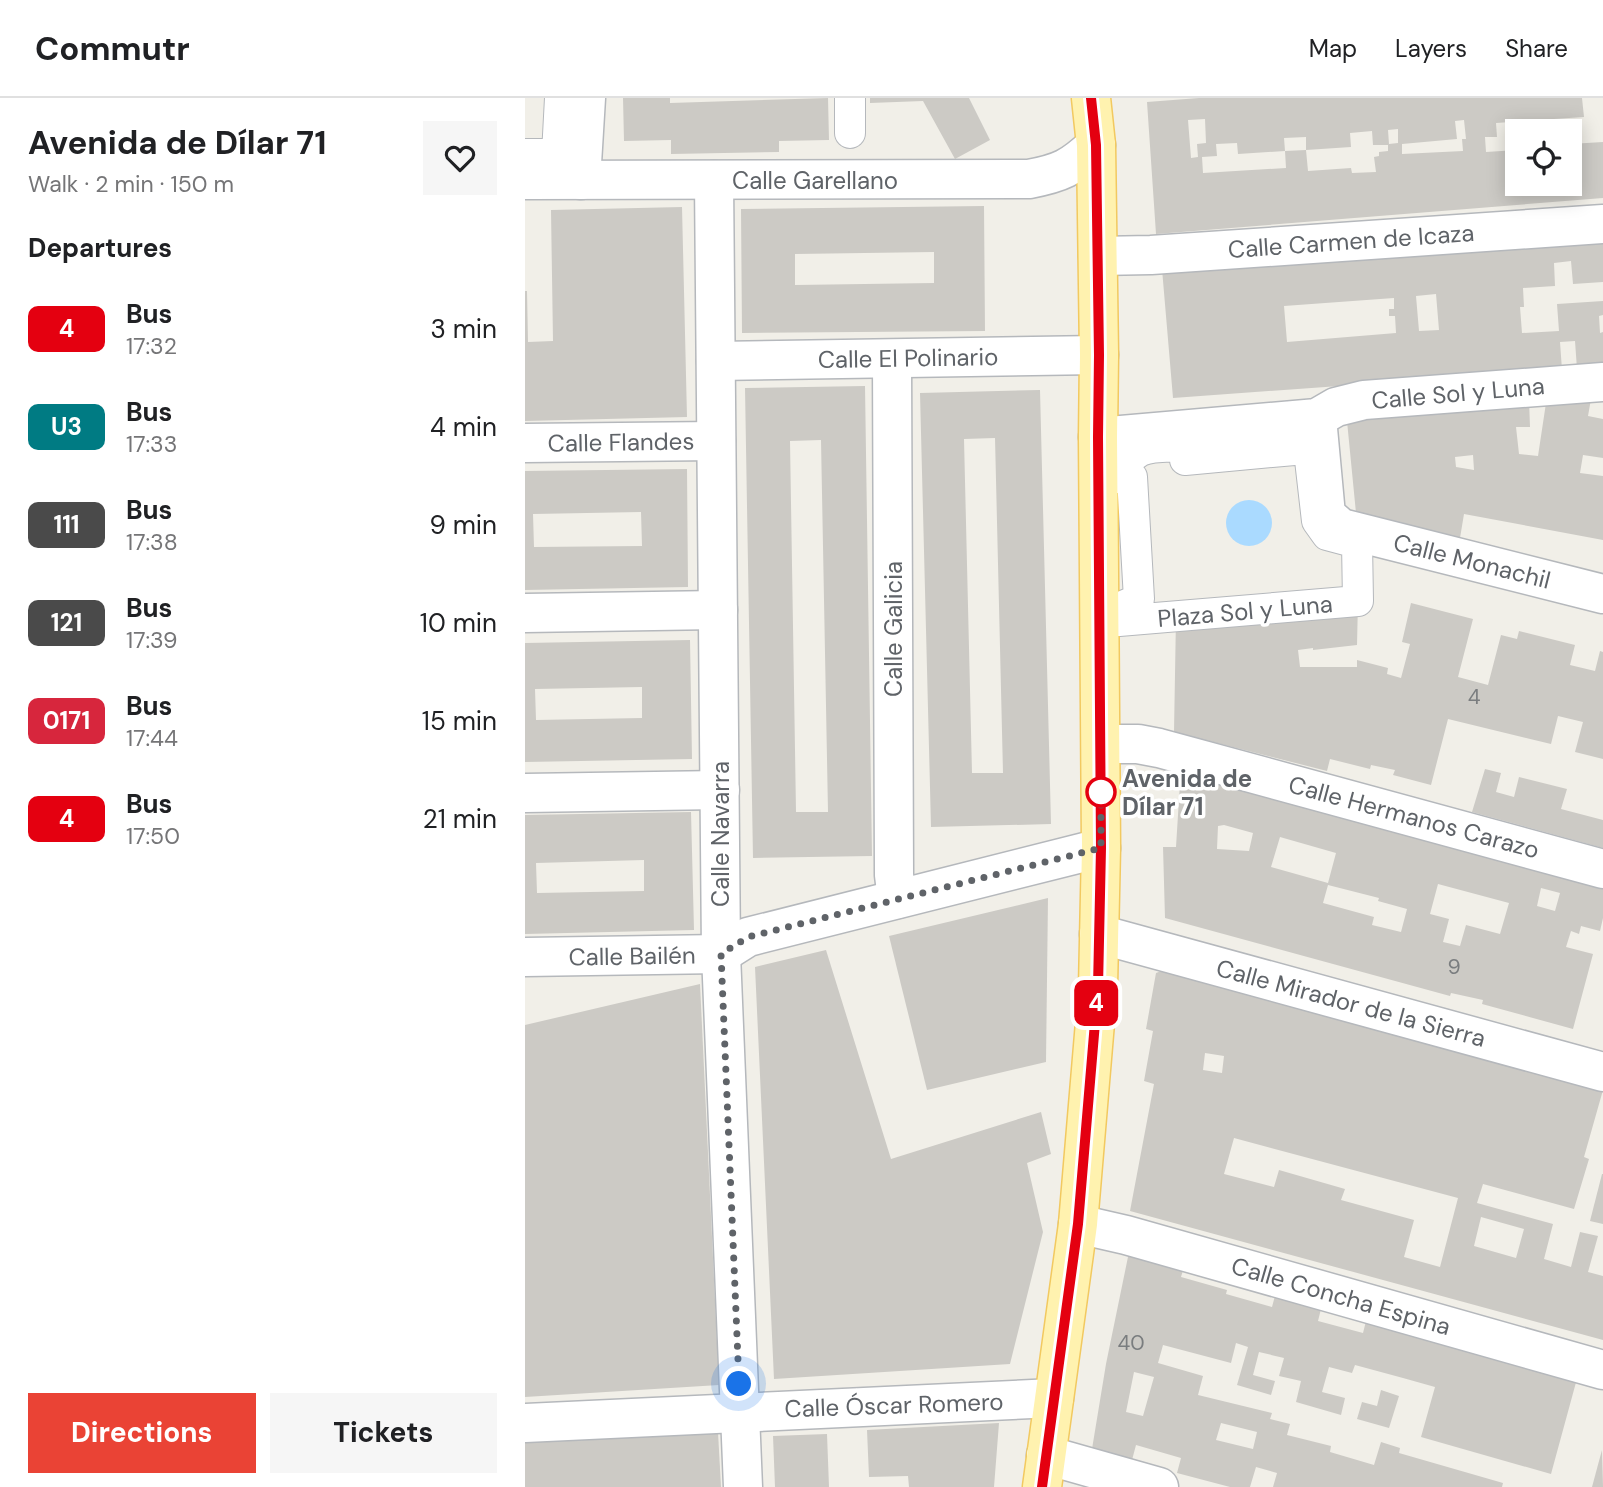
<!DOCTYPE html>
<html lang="en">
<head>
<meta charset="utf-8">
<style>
  :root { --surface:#fff; --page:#f6f6f6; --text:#202124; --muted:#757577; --line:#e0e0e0; --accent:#ea4335 }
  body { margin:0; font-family:"DM Sans",sans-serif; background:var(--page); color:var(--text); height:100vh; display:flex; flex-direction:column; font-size:26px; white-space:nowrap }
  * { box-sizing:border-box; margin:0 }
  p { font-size:23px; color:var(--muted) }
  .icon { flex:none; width:38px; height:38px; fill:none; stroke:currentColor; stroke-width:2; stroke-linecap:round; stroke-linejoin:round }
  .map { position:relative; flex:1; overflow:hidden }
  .details { display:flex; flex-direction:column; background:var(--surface); width:525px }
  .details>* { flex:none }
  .badge { padding:0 14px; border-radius:10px; font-size:24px; line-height:46px }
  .controls { position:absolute; left:980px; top:21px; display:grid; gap:14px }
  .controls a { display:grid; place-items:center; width:77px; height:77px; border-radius:0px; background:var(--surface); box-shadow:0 4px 18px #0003; font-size:35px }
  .you { position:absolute; width:35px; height:35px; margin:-18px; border:5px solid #fff; border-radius:50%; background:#1a73e8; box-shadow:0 0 0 10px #1a73e833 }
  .map>.badge { position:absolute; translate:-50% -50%; box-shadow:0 0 0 4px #fff }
  h2 { padding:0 28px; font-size:26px; line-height:63px }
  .round { display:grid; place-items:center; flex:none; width:74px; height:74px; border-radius:0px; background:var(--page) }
  .summary { display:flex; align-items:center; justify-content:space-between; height:119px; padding:0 28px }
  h1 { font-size:33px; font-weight:700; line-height:52px }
  .primary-button { display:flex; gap:14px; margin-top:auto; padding:14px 28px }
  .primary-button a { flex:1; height:80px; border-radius:0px; background:var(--accent); color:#fff; font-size:28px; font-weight:700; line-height:80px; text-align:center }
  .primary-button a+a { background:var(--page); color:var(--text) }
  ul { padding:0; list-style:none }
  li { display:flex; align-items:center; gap:21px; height:98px; padding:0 28px }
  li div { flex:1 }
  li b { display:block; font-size:26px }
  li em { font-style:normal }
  li .badge { min-width:77px; font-weight:700; text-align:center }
  header { display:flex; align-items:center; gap:42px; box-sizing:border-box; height:98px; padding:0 35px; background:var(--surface); border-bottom:2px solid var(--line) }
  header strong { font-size:33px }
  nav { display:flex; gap:38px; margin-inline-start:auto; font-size:24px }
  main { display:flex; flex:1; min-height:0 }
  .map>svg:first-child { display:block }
</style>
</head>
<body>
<header>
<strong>Commutr</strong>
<nav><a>Map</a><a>Layers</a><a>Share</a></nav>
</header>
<main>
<section class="details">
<div class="summary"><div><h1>Avenida de Dílar 71</h1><p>Walk · 2 min · 150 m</p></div><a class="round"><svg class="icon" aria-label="heart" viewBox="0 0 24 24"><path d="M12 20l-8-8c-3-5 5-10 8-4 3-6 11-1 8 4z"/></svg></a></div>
<h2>Departures</h2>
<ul>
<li><span class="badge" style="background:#e40010;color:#fff">4</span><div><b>Bus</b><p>17:32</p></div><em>3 min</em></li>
<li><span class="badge" style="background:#007b83;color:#fff">U3</span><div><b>Bus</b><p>17:33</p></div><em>4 min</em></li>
<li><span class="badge" style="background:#4a4a4a;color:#fff">111</span><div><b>Bus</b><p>17:38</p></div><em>9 min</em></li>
<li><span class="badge" style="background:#4a4a4a;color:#fff">121</span><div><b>Bus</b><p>17:39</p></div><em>10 min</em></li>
<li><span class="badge" style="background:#d7263d;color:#fff">0171</span><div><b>Bus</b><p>17:44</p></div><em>15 min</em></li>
<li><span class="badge" style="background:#e40010;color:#fff">4</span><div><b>Bus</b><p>17:50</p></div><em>21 min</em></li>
</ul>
<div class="primary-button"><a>Directions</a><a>Tickets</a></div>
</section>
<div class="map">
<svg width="1078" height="1389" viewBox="0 0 1078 1389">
  <rect width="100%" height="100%" fill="#f1efe8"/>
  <!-- water -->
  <circle fill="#aadaff" cx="724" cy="425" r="23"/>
  <!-- building -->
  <g fill="#cccac5" fill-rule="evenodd">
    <polygon points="98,0 145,0 145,5 303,0 304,42 254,43 254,54 146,56 146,42 99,43"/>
    <polygon points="345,0 444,0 465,42 430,61 398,3 345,5"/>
    <path d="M 674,0 L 1057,0 L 1059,19 L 971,25 L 972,39 L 960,39 L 961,54 L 992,52 L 992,86 L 1045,86 L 1045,46 L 1078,44 L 1078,100 L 631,136 L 622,4 ZM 680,21 L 681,45 L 672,46 L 673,59 L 666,60 L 663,22 ZM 939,22 L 941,41 L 937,41 L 938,53 L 877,56 L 877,46 L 932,41 L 930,23 ZM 873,31 L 873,45 L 864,46 L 863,32 ZM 847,33 L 848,47 L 863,47 L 863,53 L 854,54 L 854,58 L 849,59 L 851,74 L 827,75 L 826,70 L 783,73 L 781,52 L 760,53 L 761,70 L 678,75 L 677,59 L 692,58 L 691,46 L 712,45 L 713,56 L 760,53 L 759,40 L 781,39 L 781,52 L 826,49 L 825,35 Z"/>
    <path d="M 459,108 L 460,233 L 217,235 L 216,111 ZM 409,154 L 409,185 L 270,187 L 270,156 Z"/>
    <polygon points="157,109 162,319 0,323 0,193 2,193 3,244 28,243 26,112"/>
    <path d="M 1078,137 L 1078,184 L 1048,186 L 1046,163 L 1029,165 L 1030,188 L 998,190 L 999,209 L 995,209 L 997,235 L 1034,233 L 1032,206 L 1078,203 L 1078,217 L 1074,218 L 1075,235 L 1078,234 L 1078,269 L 1052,271 L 1050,243 L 1035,244 L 1037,272 L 648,300 L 637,171 ZM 911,196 L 914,232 L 894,233 L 891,198 ZM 869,200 L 869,211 L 864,211 L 864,218 L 870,218 L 871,235 L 762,244 L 759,208 Z"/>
    <path d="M 340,288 L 347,758 L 228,760 L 220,290 ZM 296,342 L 303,714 L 271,714 L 265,343 Z"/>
    <path d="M 515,292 L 526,726 L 406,729 L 395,295 ZM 470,340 L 478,675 L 447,675 L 439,341 Z"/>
    <path d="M 1066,301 L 1063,318 L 1078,321 L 1078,360 L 1058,357 L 1055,375 L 1078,378 L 1078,442 L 939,416 L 935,440 L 831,415 L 822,323 L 1004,302 L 1005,329 L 991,329 L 994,356 L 1013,358 L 1021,305 ZM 948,357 L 949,372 L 931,369 L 930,359 Z"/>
    <path d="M 162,371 L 163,489 L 0,492 L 0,373 ZM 116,414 L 117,448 L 9,449 L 8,416 Z"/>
    <polygon points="833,503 832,547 788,552 788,550 773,552 775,569 832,569 832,562 863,570 862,576 876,580 885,546 877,544 886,505 948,521 933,579 963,587 976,537 992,541 994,533 1050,547 1045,567 1070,573 1075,553 1078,554 1078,661 1050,654 1058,624 1033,618 1026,646 923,621 906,687 868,677 870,672 846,667 845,671 805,661 802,673 649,634 651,519"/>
    <path d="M 165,542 L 167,661 L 0,664 L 0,545 ZM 117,589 L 117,620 L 11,622 L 10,591 Z"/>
    <path d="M 656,669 L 1078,784 L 1078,820 L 1075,833 L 1056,828 L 1054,836 L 1046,833 L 1041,849 L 1068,856 L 1048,931 L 957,906 L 958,902 L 926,895 L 925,898 L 640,820 L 638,749 L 651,749 ZM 699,727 L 728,735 L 724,753 L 692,751 L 693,728 ZM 755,739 L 811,755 L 803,785 L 746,769 ZM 913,786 L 984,805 L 975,836 L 941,827 L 935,848 L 918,844 L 924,821 L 905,816 ZM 803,787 L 854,800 L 853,803 L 882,811 L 876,834 L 847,827 L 849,819 L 798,805 ZM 1016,790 L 1035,795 L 1030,813 L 1012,808 Z"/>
    <polygon points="960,671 976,675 971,694 989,699 994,679 1042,691 1036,711 1078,722 1078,750 947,714"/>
    <path d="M 166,714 L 169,832 L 0,836 L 0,717 ZM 119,762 L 119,793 L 12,795 L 11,765 Z"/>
    <polygon points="523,800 521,964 402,992 364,838"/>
    <polygon points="301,852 366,1061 516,1014 526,1056 502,1065 518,1134 485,1266 249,1281 230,869"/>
    <path d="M 639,872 L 1078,992 L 1059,1059 L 1064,1061 L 1049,1111 L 958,1086 L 952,1105 L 1028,1126 L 1019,1161 L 1046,1169 L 1055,1134 L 1073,1138 L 1063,1174 L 1078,1178 L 1078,1242 L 605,1113 L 629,986 L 619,983 L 628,933 L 621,931 L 631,875 ZM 680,955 L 699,958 L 697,975 L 678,972 ZM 709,1040 L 933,1100 L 915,1169 L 879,1159 L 889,1122 L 816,1102 L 820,1091 L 754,1072 L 749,1089 L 699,1076 ZM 956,1119 L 999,1131 L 991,1160 L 949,1148 Z"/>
    <polygon points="175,886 194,1287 0,1299 0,927"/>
    <polygon points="1077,1076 1078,1076 1078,1126 1065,1123"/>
    <path d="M 604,1154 L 659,1169 L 656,1179 L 702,1192 L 701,1196 L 747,1209 L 751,1194 L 797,1207 L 793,1223 L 838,1235 L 842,1219 L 1053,1277 L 1026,1376 L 896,1339 L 910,1289 L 878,1280 L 830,1267 L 827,1275 L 804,1269 L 797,1294 L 820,1300 L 816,1317 L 771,1304 L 776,1283 L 754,1278 L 759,1260 L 734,1254 L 728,1277 L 750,1283 L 746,1297 L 712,1287 L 723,1249 L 711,1245 L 706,1265 L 638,1247 L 633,1265 L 678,1278 L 673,1297 L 747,1315 L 745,1321 L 765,1326 L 762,1337 L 806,1348 L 805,1354 L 849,1367 L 856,1344 L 875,1350 L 874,1355 L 978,1385 L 977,1389 L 748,1389 L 752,1375 L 731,1369 L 725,1389 L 705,1389 L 652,1375 L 656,1360 L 611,1347 L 607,1362 L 567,1351 L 581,1266 ZM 609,1274 L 629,1279 L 618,1318 L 601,1314 ZM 696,1325 L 732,1334 L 728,1351 L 691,1342 Z"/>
    <polygon points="856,1292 874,1298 864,1330 832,1321 837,1304 852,1308"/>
    <polygon points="474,1325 469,1389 384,1389 383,1378 344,1379 342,1332"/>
    <polygon points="193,1334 196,1389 0,1389 0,1344"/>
    <polygon points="302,1336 304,1389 250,1389 248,1338"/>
    <polygon points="1077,1352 1078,1389 1067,1389 1074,1363"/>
  </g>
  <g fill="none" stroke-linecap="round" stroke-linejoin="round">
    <defs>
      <g id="pedestrian">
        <polyline points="325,0 325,35"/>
        <polyline points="0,56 32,56 35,0"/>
        <path d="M 769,340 L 780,344 L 784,353 L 792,423 L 802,437 L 832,445 L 833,503 L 594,523 L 593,510 L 614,501 L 607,379 L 592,380 C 612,345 622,350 659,348 L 660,362 L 769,352 Z"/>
      </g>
      <g id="minor">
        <polyline points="56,82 61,0"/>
        <polyline points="189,82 196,856 218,1389"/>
        <polyline points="367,261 369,777 372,801"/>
        <polyline points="191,263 574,257"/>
        <polyline points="0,345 191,343"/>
        <polyline points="0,515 193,512"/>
        <polyline points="576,646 613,646 634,650 1078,771"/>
        <polyline points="0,695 195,692"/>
        <polyline points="574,836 1078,974"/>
        <polyline points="0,859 196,856 223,839 576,750"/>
        <polyline points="553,1126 601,1137 1078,1272"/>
      </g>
      <g id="tertiary">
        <path d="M 0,82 L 504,81 C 536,75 546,70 571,47"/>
        <polyline points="573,158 626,157 1078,126"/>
        <polyline points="792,320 801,417 816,430 1078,496"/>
        <polyline points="573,339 792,320 811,309 839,302 1078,284"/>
        <polyline points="0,1325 529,1300"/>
        <polyline points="521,1357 634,1389"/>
      </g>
      <polyline id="primary" points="517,1389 553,1126 573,889 576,750 573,339 574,257 571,47 566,0"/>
    </defs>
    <!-- pedestrian casing -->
    <use href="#pedestrian" stroke="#b5b8bc" stroke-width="32"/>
    <!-- minor casing -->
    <use href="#minor" stroke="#b5b8bc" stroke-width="41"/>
    <!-- tertiary casing -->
    <use href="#tertiary" stroke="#b5b8bc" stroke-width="41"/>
    <!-- primary casing -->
    <use href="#primary" stroke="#f2c960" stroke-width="41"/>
    <!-- pedestrian -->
    <use href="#pedestrian" stroke="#fff" stroke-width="30"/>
    <!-- minor -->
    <use href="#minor" stroke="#fff" stroke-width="38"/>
    <!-- tertiary -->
    <use href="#tertiary" stroke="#fff" stroke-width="38"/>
    <!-- primary -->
    <use href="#primary" stroke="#fff2af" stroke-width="38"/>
  </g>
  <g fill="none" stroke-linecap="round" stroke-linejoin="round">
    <defs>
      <polyline id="line" points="517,1389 553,1126 573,889 576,750 573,339 574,257 571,47 566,0"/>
    </defs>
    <!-- line casing -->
    <use href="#line" stroke="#fff" stroke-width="16"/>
    <!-- line -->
    <use href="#line" stroke="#e40010" stroke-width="10"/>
    <!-- walk -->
    <polyline stroke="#5f6368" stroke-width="7" stroke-dasharray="0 12.6" points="214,1286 196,856 223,839 576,750 576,694"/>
  </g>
  <!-- markers -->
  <circle fill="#fff" stroke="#e40010" stroke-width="3.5" cx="576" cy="694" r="14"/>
  <g text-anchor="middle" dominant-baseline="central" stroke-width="7" stroke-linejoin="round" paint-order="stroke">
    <!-- number labels -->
    <g font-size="21" fill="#7a7d7f">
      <text x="949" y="599">4</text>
      <text x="929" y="869">9</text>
      <text x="606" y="1245">40</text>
    </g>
    <!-- street labels -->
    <g font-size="24" fill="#5f6368" stroke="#fff">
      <text x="290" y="82">Calle Garellano</text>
      <text transform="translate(826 143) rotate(-4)">Calle Carmen de Icaza</text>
      <text transform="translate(383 260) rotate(-1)">Calle El Polinario</text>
      <text transform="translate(933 295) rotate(-5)">Calle Sol y Luna</text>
      <text transform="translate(96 344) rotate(-1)">Calle Flandes</text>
      <text transform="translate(947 463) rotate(14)">Calle Monachil</text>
      <text transform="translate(720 513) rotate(-5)">Plaza Sol y Luna</text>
      <text transform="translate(368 531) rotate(-90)">Calle Galicia</text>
      <text transform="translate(889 719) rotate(15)">Calle Hermanos Carazo</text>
      <text transform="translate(195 736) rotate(-90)">Calle Navarra</text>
      <text transform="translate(107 858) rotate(-1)">Calle Bailén</text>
      <text transform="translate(826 905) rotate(15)">Calle Mirador de la Sierra</text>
      <text transform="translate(816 1198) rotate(16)">Calle Concha Espina</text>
      <text transform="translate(369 1307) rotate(-2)">Calle Óscar Romero</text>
    </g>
    <!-- stop labels -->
    <g font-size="24" font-weight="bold" fill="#5f6368" stroke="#fff" text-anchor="start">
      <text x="597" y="680">Avenida de<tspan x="597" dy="28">Dílar 71</tspan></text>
    </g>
  </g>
</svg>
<div class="controls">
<a><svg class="icon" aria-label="locate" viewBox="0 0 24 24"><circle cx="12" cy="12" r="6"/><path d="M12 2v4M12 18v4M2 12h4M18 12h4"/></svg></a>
</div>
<div class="you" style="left:214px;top:1286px"></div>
<b class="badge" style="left:571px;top:905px;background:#e40010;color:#fff">4</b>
</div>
</main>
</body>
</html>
